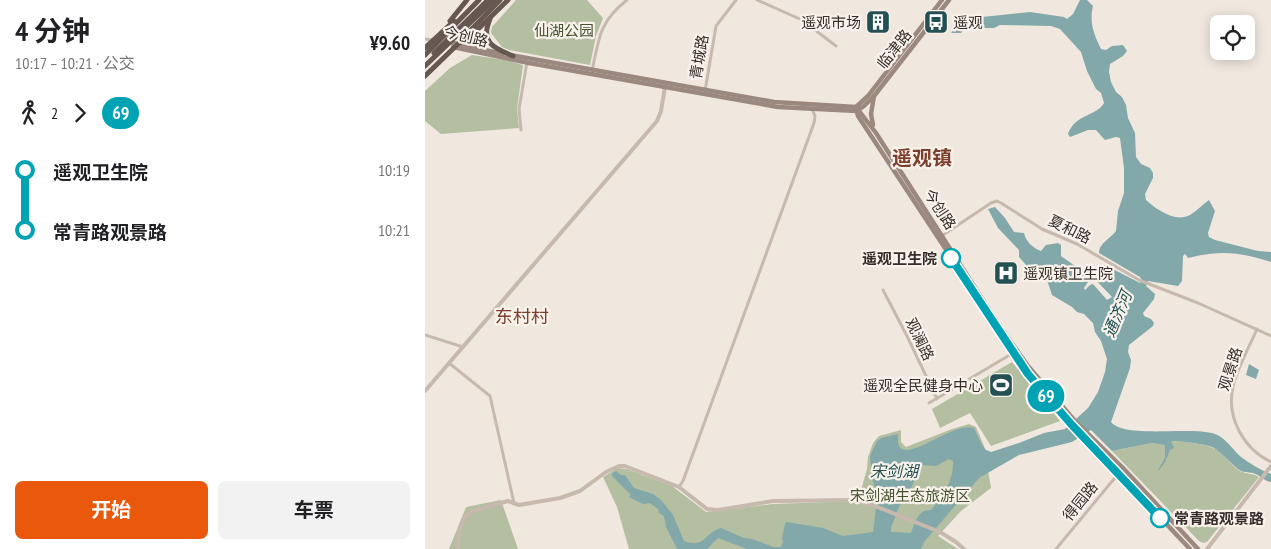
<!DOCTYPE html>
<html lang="zh">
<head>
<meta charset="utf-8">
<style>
  :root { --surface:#fff; --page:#f2f2f2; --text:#202124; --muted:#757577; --accent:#ea580c }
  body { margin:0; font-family:"PT Sans Narrow","Noto Sans SC",sans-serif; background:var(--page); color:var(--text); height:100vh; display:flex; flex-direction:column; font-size:19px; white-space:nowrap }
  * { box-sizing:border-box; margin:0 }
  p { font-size:16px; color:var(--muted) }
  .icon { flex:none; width:28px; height:28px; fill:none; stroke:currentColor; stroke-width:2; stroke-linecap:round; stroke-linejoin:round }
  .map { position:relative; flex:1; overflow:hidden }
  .sheet { display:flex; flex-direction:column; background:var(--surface); width:425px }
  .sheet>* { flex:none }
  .badge { padding:0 10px; border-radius:16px; font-size:18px; line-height:32px }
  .tools { position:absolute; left:785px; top:15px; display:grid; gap:10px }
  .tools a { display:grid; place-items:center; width:45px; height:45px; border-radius:8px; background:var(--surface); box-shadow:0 2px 12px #0003; font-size:25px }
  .map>.badge { position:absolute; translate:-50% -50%; box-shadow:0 0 0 2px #fff }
  .legs { display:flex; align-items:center; gap:8px; height:55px; padding:0 15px; font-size:16px }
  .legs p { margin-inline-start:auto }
  .headline { display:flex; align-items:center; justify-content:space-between; height:85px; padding:0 15px }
  h1 { font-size:28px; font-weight:700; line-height:38px }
  .action { display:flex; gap:10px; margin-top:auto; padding:10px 15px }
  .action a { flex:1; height:58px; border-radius:8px; background:var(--accent); color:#fff; font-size:20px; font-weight:700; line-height:58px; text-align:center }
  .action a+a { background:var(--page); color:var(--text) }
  ul { padding:0 15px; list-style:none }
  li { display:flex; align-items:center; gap:18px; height:60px; font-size:19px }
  li i { display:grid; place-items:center; width:8px; height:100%; margin:0 6px; background:currentColor }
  li i::after { content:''; width:12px; height:12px; margin:-6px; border:4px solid; border-radius:50%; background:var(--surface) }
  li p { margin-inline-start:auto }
  li:first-child i { background:linear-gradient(#0000 50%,currentColor 0) }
  li:last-child i { background:linear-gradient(currentColor 50%,#0000 0) }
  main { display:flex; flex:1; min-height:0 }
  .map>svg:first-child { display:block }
</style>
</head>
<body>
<main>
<section class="sheet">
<div class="headline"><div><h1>4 分钟</h1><p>10:17 – 10:21 · 公交</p></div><b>¥9.60</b></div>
<div class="legs"><svg class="icon" aria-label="walk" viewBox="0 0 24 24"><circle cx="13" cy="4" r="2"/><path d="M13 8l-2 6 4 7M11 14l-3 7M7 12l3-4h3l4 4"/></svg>2<svg class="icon" aria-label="forward" viewBox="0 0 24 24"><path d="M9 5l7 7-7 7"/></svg><b class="badge" style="background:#00a3b4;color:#fff">69</b></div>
<ul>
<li><i style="color:#00a3b4"></i><b>遥观卫生院</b><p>10:19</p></li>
<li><i style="color:#00a3b4"></i><b>常青路观景路</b><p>10:21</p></li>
</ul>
<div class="action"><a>开始</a><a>车票</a></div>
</section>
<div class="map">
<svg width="846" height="549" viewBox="0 0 846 549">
  <rect width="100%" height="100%" fill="#f0e8df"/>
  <!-- green -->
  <g fill="#b4bea1">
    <polygon points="91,0 162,0 178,18 171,36 165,65 84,50 77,47 66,33 67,27"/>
    <polygon points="47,55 80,60 98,65 92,109 94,128 16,134 0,121 0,91 25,68"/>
    <polygon points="587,362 635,421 566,446 545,413 515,428 507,409"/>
    <polygon points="544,424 551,427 559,446 566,488 536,511 513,536 533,549 204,549 192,507 178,477 193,468 202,469 247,486 281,512 348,504 433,501 442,469 443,457 448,443 454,436 476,430 476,442 481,447 527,429"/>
    <path d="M 746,441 C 757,441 784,444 792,450 C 800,456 807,466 815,471 C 821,474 828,473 834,477 L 782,542 L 778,543 L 774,541 L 687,451 L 727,443 L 737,444 Z"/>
    <polygon points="76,500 93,549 24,549 41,507"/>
  </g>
  <!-- water -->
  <g fill="#82a8aa" fill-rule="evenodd">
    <path d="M 655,0 L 662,0 L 668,6 C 664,22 669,35 676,49 L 681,50 L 687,46 L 698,45 L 702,51 L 698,56 L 685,64 L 684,72 L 686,82 L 691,92 L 697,97 L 701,105 L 703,118 L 710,133 L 711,157 L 716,164 L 725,168 L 728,173 L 728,178 L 720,194 L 721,200 C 731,209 750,223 765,215 C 772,211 778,204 784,200 L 790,211 L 783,233 L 784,237 L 790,240 L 833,251 L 846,252 L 846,262 C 815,252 795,250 763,258 L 760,254 L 758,256 L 757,281 L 753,286 L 723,281 L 721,286 L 730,294 L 729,299 L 718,313 L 719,316 L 726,319 L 729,323 L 728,326 L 704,345 L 703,352 L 706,360 L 705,368 L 686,422 C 700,439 765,426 790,434 C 801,438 808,450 816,457 C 825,464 836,470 846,474 L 846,482 C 839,481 835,475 828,473 C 823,472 818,473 813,469 C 805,463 798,454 789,448 C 782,444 755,441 746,441 L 749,448 L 745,450 L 740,462 L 734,470 L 733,470 L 740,458 L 740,445 L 727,443 L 687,451 L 666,430 L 647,442 L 594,455 L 554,478 L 499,542 L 496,549 L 322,549 L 293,538 L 282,549 L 252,549 L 241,527 L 239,516 L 234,513 L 233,509 L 225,503 L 218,504 L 204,497 L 206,495 L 187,476 L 187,473 L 191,471 L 196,475 L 200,475 L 209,488 L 228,494 L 236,500 L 248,515 L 259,541 C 280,549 279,533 296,528 L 319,538 L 327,539 L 349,547 L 356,547 L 358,542 L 357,538 L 360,524 L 362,522 L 398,528 L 418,536 L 448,532 L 451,508 L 454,498 L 447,479 L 445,456 L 452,441 L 456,438 L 473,434 C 473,439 472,446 477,449 C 491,456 529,422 549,428 L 557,445 L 561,450 L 566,452 L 594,443 L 619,433 L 640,429 L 663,408 L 673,392 L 680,372 L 682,359 L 676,341 L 670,332 L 668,323 L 659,314 L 652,312 L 647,307 L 627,295 L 622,280 L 602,266 L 594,257 L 594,250 L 573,228 L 563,209 L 570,207 L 580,218 L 589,232 L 599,233 C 601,242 608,248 616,251 L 621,245 L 633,243 L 636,245 L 636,256 L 663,275 L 663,282 L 659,288 L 660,290 L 665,285 L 668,284 L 682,300 L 687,297 L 666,275 L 680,265 L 715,283 L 717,280 L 715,277 L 674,253 C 674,243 686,238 691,231 L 693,211 L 699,193 L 699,168 L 695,138 L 691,137 L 680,140 L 671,130 L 663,130 L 645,137 L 643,134 C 650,114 672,116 679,103 L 676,93 L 671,89 L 662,71 L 656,52 L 635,29 L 626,26 L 575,25 L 569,28 L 540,28 L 536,33 L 526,33 L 538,19 L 605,12 L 639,17 L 642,19 L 648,14 ZM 524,459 L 528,461 C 529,481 518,495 506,510 C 493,509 490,523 486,533 L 466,532 L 466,528 L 479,494 L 484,492 C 489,484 492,470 496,465 L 511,466 Z"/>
    <polygon points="824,364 834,370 831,379 821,375"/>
  </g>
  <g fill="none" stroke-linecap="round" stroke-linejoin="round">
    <!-- minor -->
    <g stroke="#c7b9ad" stroke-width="3">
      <polyline points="332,0 377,20 411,46"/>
      <polyline points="0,39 7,40"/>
      <path d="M 167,71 C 174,38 174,22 202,0"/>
      <polyline points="280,91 291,26 311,0"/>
      <polyline points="96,130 94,109 102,62"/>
      <polyline points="518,235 566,203 572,201 576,203 617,229 652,244 714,280 773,303 846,336"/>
      <polyline points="458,290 482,336 512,399"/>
      <path d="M 832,329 C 824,348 812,368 808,387 C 801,418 819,449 846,462"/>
      <polyline points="0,335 38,347"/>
      <polyline points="24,363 65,396 89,503"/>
      <polyline points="504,403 588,353"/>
      <polyline points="254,487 258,481 389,123 390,116 387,109"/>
      <polyline points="631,549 698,468"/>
    </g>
    <!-- tertiary -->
    <g stroke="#c7b9ad" stroke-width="4">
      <polyline points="0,391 232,121 236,111 240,87"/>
      <polyline points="33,549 34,531 40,517 48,511 83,501 94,505 135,498 155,491 181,472 194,466 200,466 254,487 282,509 293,510 348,501 427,500 450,506 515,532 531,542 539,549"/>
      <polyline points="782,549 846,466"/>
    </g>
    <!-- secondary -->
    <g stroke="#9b887e" stroke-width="4.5">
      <polyline points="24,42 78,54"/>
      <polyline points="28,47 104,63 353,107 432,111 439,106 449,96 524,0"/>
      <polyline points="85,55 349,102 431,107 451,133 572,322 603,366 650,421 698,468 773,549"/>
      <polyline points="431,107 443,96 517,0"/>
      <polyline points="431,108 433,116 603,374 646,423 765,549"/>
      <polyline points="448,125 446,114 449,96"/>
    </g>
    <!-- trunk -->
    <g stroke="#665850" stroke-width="5">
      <path d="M 65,19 C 55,42 68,48 88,56"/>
      <polyline points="25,21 42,0"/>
      <polyline points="42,34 75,0"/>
      <polyline points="0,48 29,21"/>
      <polyline points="9,53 63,0"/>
      <polyline points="0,55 54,0"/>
      <polyline points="0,66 69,0"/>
      <polyline points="0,76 33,44 48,34 83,0"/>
    </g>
  </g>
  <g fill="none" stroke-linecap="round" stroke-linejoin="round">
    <defs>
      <polyline id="line-1" points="526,258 603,374 646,424 735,518"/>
    </defs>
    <!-- line-1 casing -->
    <use href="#line-1" stroke="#fff" stroke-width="11"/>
    <!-- line-1 -->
    <use href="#line-1" stroke="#00a3b4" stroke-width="8"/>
  </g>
  <!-- icons -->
  <defs>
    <symbol id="building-square" viewBox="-11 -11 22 22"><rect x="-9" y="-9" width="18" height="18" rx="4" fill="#245053" stroke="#f8f2eb"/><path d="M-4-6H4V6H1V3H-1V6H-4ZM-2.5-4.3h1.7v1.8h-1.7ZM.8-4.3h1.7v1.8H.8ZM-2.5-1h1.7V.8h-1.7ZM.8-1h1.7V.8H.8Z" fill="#fff"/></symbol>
    <symbol id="bus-square" viewBox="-11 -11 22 22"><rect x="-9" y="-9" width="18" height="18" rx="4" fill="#245053" stroke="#f8f2eb"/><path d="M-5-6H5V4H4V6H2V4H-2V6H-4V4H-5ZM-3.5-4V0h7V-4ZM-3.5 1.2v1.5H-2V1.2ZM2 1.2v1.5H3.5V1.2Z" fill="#fff"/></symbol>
    <symbol id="hospital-square" viewBox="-11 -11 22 22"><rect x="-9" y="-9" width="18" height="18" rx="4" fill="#245053" stroke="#f8f2eb"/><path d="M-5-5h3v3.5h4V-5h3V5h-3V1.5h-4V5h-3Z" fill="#fff"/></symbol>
    <symbol id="stadium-square" viewBox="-11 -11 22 22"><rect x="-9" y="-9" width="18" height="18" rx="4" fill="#245053" stroke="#f8f2eb"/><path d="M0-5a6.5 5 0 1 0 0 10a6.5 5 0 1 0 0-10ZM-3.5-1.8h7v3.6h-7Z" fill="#fff"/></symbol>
  </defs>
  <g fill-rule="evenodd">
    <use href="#building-square" x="439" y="8" width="28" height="28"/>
    <use href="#bus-square" x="497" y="8" width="28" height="28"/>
    <use href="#hospital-square" x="567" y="259" width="28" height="28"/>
    <use href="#stadium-square" x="562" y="371" width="28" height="28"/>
  </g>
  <!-- markers -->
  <g fill="#fff" stroke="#00a3b4" stroke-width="2.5">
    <circle cx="526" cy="258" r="9"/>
    <circle cx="735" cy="518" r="9"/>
  </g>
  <g text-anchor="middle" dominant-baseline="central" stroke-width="4.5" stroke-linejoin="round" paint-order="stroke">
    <!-- poi labels -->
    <g font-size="15" fill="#362e2a" stroke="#f8f2eb" text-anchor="end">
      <text x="436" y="22">遥观市场</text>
      <text x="528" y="22" text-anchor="start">遥观</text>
      <text x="598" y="273" text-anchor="start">遥观镇卫生院</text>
      <text x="558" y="385">遥观全民健身中心</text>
    </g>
    <!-- park labels -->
    <g font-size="15" fill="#465231" stroke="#f8f2eb">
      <text x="139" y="30">仙湖公园</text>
      <text x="485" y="495">宋剑湖生态旅游区</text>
    </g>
    <!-- street labels -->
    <g font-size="15" fill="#362e2a" stroke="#f8f2eb">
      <text transform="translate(41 36) rotate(14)">今创路</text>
      <text transform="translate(469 49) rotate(-52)">临津路</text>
      <text transform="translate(274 57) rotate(-80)">青城路</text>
      <text transform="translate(515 209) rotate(57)">今创路</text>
      <text transform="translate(645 229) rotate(26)">夏和路</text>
      <text transform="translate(495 339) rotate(64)">观澜路</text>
      <text transform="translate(805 369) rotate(-72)">观景路</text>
      <text transform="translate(655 501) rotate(-51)">得园路</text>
    </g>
    <!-- stop labels -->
    <g font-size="15" font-weight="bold" fill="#362e2a" stroke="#f8f2eb" text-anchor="end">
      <text x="512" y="258">遥观卫生院</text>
      <text x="749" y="518" text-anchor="start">常青路观景路</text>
    </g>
    <!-- water labels -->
    <g font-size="16" font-style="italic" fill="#245053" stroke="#f8f2eb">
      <text transform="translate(692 314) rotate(-67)">通济河</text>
      <text x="469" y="471">宋剑湖</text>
    </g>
    <!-- quarter labels -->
    <g font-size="18" fill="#7c3f2d" stroke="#f8f2eb">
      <text x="97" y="316">东村村</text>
    </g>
    <!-- district labels -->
    <g font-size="20" font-weight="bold" fill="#7c3f2d" stroke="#f8f2eb">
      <text x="497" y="158">遥观镇</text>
    </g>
  </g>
</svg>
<div class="tools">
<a><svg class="icon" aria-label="locate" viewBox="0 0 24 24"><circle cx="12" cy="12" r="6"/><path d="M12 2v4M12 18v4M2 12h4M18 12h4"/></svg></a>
</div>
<b class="badge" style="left:621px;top:396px;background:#00a3b4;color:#fff">69</b>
</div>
</main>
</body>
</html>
